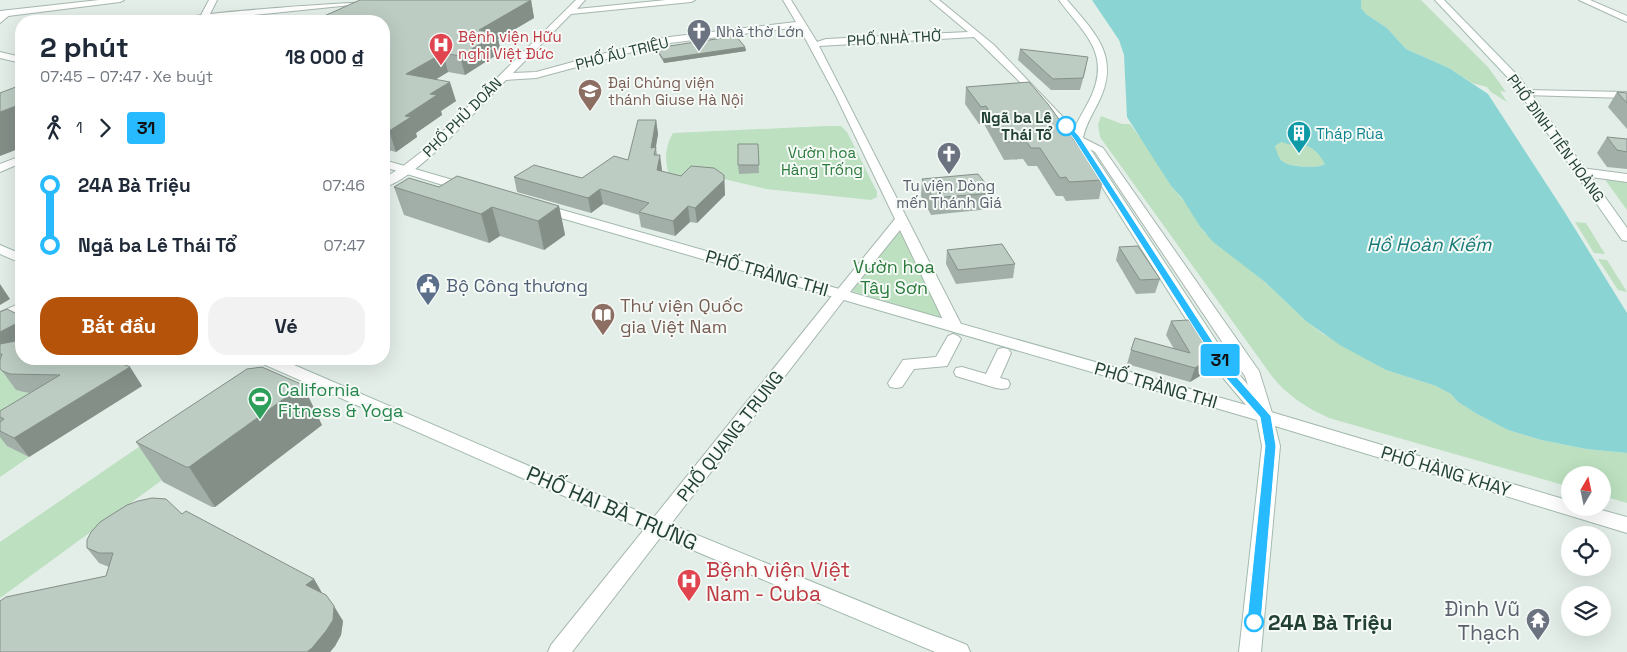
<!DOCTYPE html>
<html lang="vi">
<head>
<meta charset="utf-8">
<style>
  :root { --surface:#fff; --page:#f2f2f3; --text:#1f2937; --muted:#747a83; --accent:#b45309 }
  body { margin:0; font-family:"Space Grotesk",sans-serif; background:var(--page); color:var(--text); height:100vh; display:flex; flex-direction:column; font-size:19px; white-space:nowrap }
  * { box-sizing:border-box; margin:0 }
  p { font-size:16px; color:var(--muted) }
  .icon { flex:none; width:28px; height:28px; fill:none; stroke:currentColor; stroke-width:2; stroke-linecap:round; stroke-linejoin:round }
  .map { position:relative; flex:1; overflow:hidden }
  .sheet { position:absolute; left:15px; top:15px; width:375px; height:350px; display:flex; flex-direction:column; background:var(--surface); border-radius:20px; box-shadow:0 5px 20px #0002 }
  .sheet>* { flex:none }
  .badge { padding:0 10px; border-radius:4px; font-size:18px; line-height:32px }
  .needle { width:32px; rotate:9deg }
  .fabs { position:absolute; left:1561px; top:466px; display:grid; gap:10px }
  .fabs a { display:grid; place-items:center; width:50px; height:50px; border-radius:50%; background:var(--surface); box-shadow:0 5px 20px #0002; font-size:25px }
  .map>.badge { position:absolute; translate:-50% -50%; box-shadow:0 0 0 2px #fff }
  .legs { display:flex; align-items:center; gap:8px; height:55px; padding:0 25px; font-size:16px }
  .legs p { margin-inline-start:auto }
  .overview { display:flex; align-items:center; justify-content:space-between; height:85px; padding:0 25px }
  h1 { font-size:28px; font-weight:700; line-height:38px }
  .action { display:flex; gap:10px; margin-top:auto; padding:10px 25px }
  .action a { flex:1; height:58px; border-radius:20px; background:var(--accent); color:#fff; font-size:20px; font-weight:700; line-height:58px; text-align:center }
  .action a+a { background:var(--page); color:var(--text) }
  ul { padding:0 25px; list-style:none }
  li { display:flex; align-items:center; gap:18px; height:60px; font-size:19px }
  li i { display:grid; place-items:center; width:8px; height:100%; margin:0 6px; background:currentColor }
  li i::after { content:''; width:12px; height:12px; margin:-6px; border:4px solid; border-radius:50%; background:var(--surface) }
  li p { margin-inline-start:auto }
  li:first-child i { background:linear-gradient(#0000 50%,currentColor 0) }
  li:last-child i { background:linear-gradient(currentColor 50%,#0000 0) }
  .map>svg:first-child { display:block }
</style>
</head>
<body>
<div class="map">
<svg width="1627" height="652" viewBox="0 0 1627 652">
  <rect width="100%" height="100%" fill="#e4eee8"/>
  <!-- green -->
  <g fill="#bce0c0">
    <polygon points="1361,0 1421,0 1488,67 1506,92 1500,91 1507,102 1491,92 1487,87 1472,83 1449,68 1406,49 1387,28 1366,14 1361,8"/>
    <path d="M 1101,116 L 1122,124 L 1130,124 L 1148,148 L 1171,186 L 1190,208 L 1204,232 L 1265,282 L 1307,322 L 1323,334 L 1386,370 L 1436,386 L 1451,394 L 1458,402 L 1477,414 L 1508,430 L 1541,440 L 1586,449 L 1627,453 L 1627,503 L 1603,496 L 1602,475 L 1570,475 L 1570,487 L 1329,418 C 1307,408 1286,395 1271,375 L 1100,137 L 1098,125 Z"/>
    <path d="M 827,126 L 841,126 L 847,132 L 877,192 L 877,197 L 871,200 L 766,189 L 724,179 L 670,177 C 664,163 665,146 673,133 Z"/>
    <path d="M 1281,142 L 1310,146 L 1317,149 L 1325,164 C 1318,169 1288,167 1282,161 C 1278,157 1277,151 1274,146 Z"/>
    <polygon points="1607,179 1627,181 1627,210 1606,181"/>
    <polygon points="1575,222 1586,223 1605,254 1594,253"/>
    <polygon points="899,229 942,318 852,291"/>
    <polygon points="1598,259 1607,260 1627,292 1618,290"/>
    <polygon points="0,365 16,390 34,393 8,446 29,457 0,477"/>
    <polygon points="251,370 290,387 0,598 0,542"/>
  </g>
  <!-- water -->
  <path fill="#8ad5d3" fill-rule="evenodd" d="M 1092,0 L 1361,0 L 1361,8 L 1366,14 L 1387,28 L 1406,49 L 1449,68 L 1488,94 L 1564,211 L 1627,313 L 1627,453 L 1586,449 L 1541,440 L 1508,430 L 1477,414 L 1458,402 L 1451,394 L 1436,386 L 1386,370 L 1340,345 L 1307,322 L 1265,282 L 1212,241 L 1199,225 L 1182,198 L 1171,186 L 1127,117 L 1124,55 L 1119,40 ZM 1281,142 L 1292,145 L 1295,144 C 1311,145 1317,150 1325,164 C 1318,169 1288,167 1282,161 C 1278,157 1277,151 1275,146 Z"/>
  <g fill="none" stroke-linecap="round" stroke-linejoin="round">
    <defs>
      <g id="minor">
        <path d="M 209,0 L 217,0 L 210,14 C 235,11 365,0 378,3 L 374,6 L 351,5 L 196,21 L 181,21 L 182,19 L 201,15 Z"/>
        <path d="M 576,0 L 585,0 L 577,9 L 666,0 L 695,0 L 691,2 L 571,14 L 513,73 L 536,72 L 661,38 L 796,22 L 783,0 L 791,0 L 817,42 L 826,39 L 968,32 L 930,0 L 939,0 L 994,45 L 1083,138 L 1081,140 L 1073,140 L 1023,85 L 974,37 L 819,46 L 962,326 L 959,329 L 949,329 L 946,326 L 900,230 L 846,297 L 836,297 L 834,294 L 895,219 L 836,96 L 799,27 L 662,44 L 536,78 L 506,80 C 481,105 416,180 384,187 L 384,178 L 402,167 L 424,150 Z"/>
        <polygon points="8,10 12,13 0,23 0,15"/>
        <polygon points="1525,90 1627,92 1627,98 1521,95 1520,93"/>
        <polygon points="1581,168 1627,174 1627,182 1577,175 1575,172"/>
        <polygon points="21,303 21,313 0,323 0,312"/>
        <polygon points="953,334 958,336 961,339 947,366 914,369 902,387 896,388 890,387 888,383 903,360 936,357 948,336"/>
        <polygon points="1003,348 1008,349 1011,353 1000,378 1008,380 1010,384 1008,388 1002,389 996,388 956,376 954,372 956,368 962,367 986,374 998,349"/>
      </g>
      <g id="tertiary">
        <polygon points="99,0 124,0 120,2 0,17 0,11"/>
        <polygon points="1579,0 1590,0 1627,16 1627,22"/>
        <polygon points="1077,135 1103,148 1259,371 1273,416 1271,420 1265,422 1259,420 1245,376 1095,152 1071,138"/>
        <polygon points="21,156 21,163 0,172 0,164"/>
        <polygon points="841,290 846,291 848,294 846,297 572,652 548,652 551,645 836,291"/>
      </g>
      <g id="secondary">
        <path d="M 1059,0 L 1067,0 C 1094,32 1120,55 1100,99 C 1094,112 1086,123 1083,138 L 1236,371 L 1271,412 L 1570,501 L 1570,508 L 1594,508 L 1627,517 L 1627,533 L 1275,426 L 1280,446 L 1261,652 L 1239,652 L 1262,446 L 1257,420 L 537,211 L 535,208 L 537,205 L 545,205 L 1246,405 L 1224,379 L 1071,138 C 1075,124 1083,113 1090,99 C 1112,53 1084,34 1059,0 Z"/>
        <polygon points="1435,0 1444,0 1520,78 1627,228 1627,241 1622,240 1512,82"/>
        <polygon points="0,52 21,57 21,63 0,58"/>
        <polygon points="384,160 470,185 472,188 466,192 384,167"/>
        <polygon points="0,245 21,254 21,263 0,254"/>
        <polygon points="259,359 280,359 550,475 967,645 970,652 935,652 538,485 261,363"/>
      </g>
    </defs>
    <!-- minor casing -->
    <use href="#minor" stroke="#a6b7ae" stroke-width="2"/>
    <!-- tertiary casing -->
    <use href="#tertiary" stroke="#a6b7ae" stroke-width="2"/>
    <!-- secondary casing -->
    <use href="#secondary" stroke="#a2baae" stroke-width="2"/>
    <!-- minor -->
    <use href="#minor" fill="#fff" fill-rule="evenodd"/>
    <!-- tertiary -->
    <use href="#tertiary" fill="#fff" fill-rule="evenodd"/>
    <!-- secondary -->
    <use href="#secondary" fill="#fff" fill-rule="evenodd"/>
  </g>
  <!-- wall -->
  <g fill="#a2afa8">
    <polygon points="531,0 534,18 498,39 501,52 465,75 448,72 436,79 456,101 441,111 442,115 416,133 417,137 396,152 384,149 384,21"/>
    <polygon points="745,47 746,51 664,63 657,51 656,48"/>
    <polygon points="1020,49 1086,68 1080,90 1051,90 1018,60"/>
    <polygon points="966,87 1103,180 1099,199 1066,201 1063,196 1056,196 1037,166 1028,166 1023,159 1004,160 984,124 979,124 965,104"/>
    <polygon points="1617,92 1627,93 1627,129 1608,107"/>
    <polygon points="656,120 658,134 656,147 657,155 661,171 681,176 724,175 725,195 697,223 690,222 675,236 641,227 639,215 603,204 591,213 517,192 514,177 582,178 628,160"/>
    <polygon points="1607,137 1627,139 1627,169 1607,167 1597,153"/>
    <polygon points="758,144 759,173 739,174 738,165"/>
    <polygon points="922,179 993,193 990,209 931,215 921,196"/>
    <polygon points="394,187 439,187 559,206 565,235 544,250 500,236 489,243 404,215"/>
    <polygon points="1119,247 1160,279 1155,293 1136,294 1116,260"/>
    <polygon points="947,250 1015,264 1013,278 956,284 946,264"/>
    <polygon points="0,312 21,359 98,363 130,367 142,386 29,457 7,446 0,437 0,411 31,393 24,392 16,390 0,368"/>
    <polygon points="1171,321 1213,356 1208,371 1190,382 1127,364 1131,350 1174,349 1166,335"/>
    <polygon points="322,425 215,507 212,507 163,482 136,442"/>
    <polygon points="182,514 314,579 322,593 343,621 341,635 335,646 330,652 0,652 106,576 109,567 99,563 87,548"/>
  </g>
  <!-- shaded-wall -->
  <g fill="#848f88">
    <polygon points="531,0 534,18 498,39 501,52 465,75 460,56 479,30"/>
    <polygon points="745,47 746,51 664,63 663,59"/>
    <polygon points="443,53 448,72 412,94 406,74"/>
    <polygon points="450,82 456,101 441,111 442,115 416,133 417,137 396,152 389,131 405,116 430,94"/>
    <polygon points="21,104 21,148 0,156 0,112"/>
    <polygon points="656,120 658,134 653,162 651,148"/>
    <polygon points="660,155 662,170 659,185 657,170"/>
    <polygon points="724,175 725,195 697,223 695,208"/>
    <polygon points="600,189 603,204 591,213 588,198"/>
    <polygon points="559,206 565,235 544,250 538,221"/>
    <polygon points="688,206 690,222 675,236 673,221"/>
    <polygon points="492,207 500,236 489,243 481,214"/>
    <polygon points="0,284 10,299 0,305"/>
    <polygon points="21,321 21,346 0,354 0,332"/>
    <polygon points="1213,356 1208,371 1190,382 1195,368"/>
    <polygon points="130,367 142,386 29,457 14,438"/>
    <polygon points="303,385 322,425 215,507 189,467"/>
    <polygon points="314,579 322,593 306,585"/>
    <polygon points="334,606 343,621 341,635 335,646 330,652 307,652"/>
  </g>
  <!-- building -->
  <g fill="#bcccc3" stroke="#848f88">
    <polygon points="360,0 531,0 479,30 497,34 460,56 443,53 406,74 450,82 430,94 437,95 405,116 411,117 389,131 384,130 384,21 313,21"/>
    <polygon points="736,36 745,47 663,59 656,48"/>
    <polygon points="1020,49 1088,57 1083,78 1053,79"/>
    <polygon points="1029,82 1048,104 1103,180 1069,182 1066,177 1060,178 1040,148 1031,148 1026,141 1007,142 986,106 981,107 966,87"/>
    <polygon points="21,85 21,104 0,112 0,93"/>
    <polygon points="1617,92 1627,93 1627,103"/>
    <polygon points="638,120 656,120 651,148 656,147 654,155 660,155 657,170 681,176 691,166 714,168 724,175 724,180 695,208 688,206 673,221 639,212 649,203 600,189 588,198 514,177 534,165 582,178 614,156 628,160"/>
    <polygon points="1607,137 1627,139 1627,152 1617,150"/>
    <polygon points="738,144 758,144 759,165 738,165"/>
    <polygon points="978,174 993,193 933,198 922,179"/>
    <polygon points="457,176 559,206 538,221 492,207 481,214 394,187 409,178 439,187"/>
    <polygon points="1002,244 1015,264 958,270 947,250"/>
    <polygon points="1138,246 1160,279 1140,280 1119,247"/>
    <polygon points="7,309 21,316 21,321 0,332 0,312"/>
    <polygon points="1189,320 1213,356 1195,368 1131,350 1135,338 1190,353 1171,321"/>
    <polygon points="21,340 21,359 88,359 98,363 105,359 111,359 130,367 14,438 0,431 0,422 4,419 0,417 0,411 60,375 10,374 2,371 0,368 0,360 2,354 0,354 0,344"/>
    <polygon points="262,367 303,385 189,467 186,467 136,442 247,369"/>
    <polygon points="152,498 166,499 182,514 186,511 314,579 306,585 326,595 334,606 333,620 326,631 312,648 307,652 0,652 0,601 6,597 106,576 113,553 99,553 87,548 87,540 91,532 100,522 127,505 138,501"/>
  </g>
  <!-- line-1 -->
  <polygon fill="#27baff" stroke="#fff" points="1064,125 1069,125 1079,136 1233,373 1271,416 1276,446 1261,622 1259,626 1254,628 1249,626 1247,622 1265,446 1260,417 1226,378 1074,139 1063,126"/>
  <!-- icons -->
  <defs>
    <symbol id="church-pin" viewBox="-11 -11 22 30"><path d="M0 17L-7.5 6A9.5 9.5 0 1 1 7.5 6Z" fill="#6b7280" stroke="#f5faf7"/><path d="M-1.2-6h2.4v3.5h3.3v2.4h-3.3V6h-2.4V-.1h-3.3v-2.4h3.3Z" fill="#fff"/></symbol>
    <symbol id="hospital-pin" viewBox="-11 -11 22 30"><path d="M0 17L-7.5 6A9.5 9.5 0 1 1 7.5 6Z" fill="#e0444e" stroke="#f5faf7"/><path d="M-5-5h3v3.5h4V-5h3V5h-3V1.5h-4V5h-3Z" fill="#fff"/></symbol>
    <symbol id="university-pin" viewBox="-11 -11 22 30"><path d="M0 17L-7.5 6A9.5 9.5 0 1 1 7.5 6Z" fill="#8d6e63" stroke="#f5faf7"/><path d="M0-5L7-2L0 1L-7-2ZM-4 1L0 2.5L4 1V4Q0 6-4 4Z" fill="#fff"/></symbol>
    <symbol id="building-pin" viewBox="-11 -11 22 30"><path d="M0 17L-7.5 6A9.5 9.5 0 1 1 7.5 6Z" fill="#0f9aa8" stroke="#f5faf7"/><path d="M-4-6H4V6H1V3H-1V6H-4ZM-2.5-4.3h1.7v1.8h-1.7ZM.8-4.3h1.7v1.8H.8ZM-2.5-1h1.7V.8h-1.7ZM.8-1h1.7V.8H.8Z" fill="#fff"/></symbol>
    <symbol id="civic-pin" viewBox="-11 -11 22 30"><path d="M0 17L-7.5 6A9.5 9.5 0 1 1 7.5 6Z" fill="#5c6f8a" stroke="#f5faf7"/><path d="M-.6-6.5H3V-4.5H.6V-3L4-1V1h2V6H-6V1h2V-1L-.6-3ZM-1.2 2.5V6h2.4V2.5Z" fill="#fff"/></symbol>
    <symbol id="library-pin" viewBox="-11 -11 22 30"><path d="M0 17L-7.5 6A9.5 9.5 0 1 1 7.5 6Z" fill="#8d6e63" stroke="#f5faf7"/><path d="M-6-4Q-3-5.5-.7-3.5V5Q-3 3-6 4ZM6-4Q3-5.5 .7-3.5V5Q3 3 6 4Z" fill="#fff"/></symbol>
    <symbol id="stadium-pin" viewBox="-11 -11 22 30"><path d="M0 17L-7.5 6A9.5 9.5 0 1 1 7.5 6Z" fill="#2e9e5b" stroke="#f5faf7"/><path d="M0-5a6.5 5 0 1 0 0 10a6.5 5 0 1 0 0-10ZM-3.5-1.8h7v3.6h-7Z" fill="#fff"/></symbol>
    <symbol id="temple-pin" viewBox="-11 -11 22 30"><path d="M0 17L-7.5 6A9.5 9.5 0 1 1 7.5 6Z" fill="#6b7280" stroke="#f5faf7"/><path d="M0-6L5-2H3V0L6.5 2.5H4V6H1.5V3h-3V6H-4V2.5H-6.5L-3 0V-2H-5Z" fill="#fff"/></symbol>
  </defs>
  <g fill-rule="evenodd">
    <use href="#church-pin" x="685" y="17" width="28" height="38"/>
    <use href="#hospital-pin" x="427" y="31" width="28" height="38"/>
    <use href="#university-pin" x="576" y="77" width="28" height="38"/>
    <use href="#building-pin" x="1285" y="119" width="28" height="38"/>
    <use href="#church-pin" x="935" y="140" width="28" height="38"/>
    <use href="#civic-pin" x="414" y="271" width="28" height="38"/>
    <use href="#library-pin" x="589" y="301" width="28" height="38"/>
    <use href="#stadium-pin" x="246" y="385" width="28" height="38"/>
    <use href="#hospital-pin" x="675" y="567" width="28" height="38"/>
    <use href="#temple-pin" x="1524" y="606" width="28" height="38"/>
  </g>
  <!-- markers -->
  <g fill="#fff" stroke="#27baff" stroke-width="2.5">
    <circle cx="1066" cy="126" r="9"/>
    <circle cx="1254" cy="622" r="9"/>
  </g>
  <g text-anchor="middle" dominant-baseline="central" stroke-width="4" stroke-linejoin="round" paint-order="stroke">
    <!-- far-worship labels -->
    <g font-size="15" fill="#5b616d" stroke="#f5faf7" text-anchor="start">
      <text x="716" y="31">Nhà thờ Lớn</text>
      <text x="949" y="185" text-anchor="middle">Tu viện Dòng<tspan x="949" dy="17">mến Thánh Giá</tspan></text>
    </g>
    <!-- far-health labels -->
    <g font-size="15" fill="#be3a42" stroke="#f5faf7" text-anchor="start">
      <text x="458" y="36">Bệnh viện Hữu<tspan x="458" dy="17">nghị Việt Đức</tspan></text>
    </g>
    <!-- far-street labels -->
    <g font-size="15" fill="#224133" stroke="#f5faf7">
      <text transform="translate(894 38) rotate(-3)">PHỐ NHÀ THỜ</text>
      <text transform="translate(622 53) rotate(-14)">PHỐ ẤU TRIỆU</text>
      <text transform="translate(462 117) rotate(-45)">PHỐ PHỦ DOÃN</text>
      <text transform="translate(1556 138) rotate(54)">PHỐ ĐINH TIÊN HOÀNG</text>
    </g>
    <!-- far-education labels -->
    <g font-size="15" fill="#785e54" stroke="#f5faf7" text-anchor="start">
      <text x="608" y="82">Đại Chủng viện<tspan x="608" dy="17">thánh Giuse Hà Nội</tspan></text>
    </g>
    <!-- far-stop labels -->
    <g font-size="15" font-weight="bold" fill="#224133" stroke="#f5faf7" text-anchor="end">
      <text x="1052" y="117">Ngã ba Lê<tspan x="1052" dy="17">Thái Tổ</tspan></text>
    </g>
    <!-- far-culture labels -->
    <g font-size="15" fill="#0d838f" stroke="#f5faf7" text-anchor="start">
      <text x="1316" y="133">Tháp Rùa</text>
    </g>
    <!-- far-park labels -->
    <g font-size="15" fill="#2a7a3b" stroke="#f5faf7">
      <text x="822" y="152">Vườn hoa<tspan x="822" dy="17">Hàng Trống</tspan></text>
    </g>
    <!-- park labels -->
    <g font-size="18" fill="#2a7a3b" stroke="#f5faf7">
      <text x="894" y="266">Vườn hoa<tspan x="894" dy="21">Tây Sơn</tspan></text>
    </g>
    <!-- street labels -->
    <g font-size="18" fill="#224133" stroke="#f5faf7">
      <text transform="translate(767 273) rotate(16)">PHỐ TRÀNG THI</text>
      <text transform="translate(1156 385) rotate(16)">PHỐ TRÀNG THI</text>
      <text transform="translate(730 436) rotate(-52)">PHỐ QUANG TRUNG</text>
      <text transform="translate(1446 471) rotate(17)">PHỐ HÀNG KHAY</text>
    </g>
    <!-- service labels -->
    <g font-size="18" fill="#4e5e75" stroke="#f5faf7" text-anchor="start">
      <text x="446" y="285">Bộ Công thương</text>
    </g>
    <!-- education labels -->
    <g font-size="18" fill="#785e54" stroke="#f5faf7" text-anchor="start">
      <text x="620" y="305">Thư viện Quốc<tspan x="620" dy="21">gia Việt Nam</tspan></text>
    </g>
    <!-- leisure labels -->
    <g font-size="18" fill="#27864d" stroke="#f5faf7" text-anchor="start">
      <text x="278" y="389">California<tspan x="278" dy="21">Fitness &amp; Yoga</tspan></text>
    </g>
    <!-- water labels -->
    <g font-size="19" font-style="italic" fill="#197a7a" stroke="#f5faf7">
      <text x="1429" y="244">Hồ Hoàn Kiếm</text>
    </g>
    <!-- near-street labels -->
    <g font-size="21" fill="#224133" stroke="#f5faf7">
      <text transform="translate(612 508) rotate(23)">PHỐ HAI BÀ TRƯNG</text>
    </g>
    <!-- near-health labels -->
    <g font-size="21" fill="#be3a42" stroke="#f5faf7" text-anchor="start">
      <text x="706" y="569">Bệnh viện Việt<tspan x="706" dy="24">Nam - Cuba</tspan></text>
    </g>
    <!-- near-worship labels -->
    <g font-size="21" fill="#5b616d" stroke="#f5faf7" text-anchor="end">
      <text x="1520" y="608">Đình Vũ<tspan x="1520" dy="24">Thạch</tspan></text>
    </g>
    <!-- near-stop labels -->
    <g font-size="21" font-weight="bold" fill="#224133" stroke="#f5faf7" text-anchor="start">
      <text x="1268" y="622">24A Bà Triệu</text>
    </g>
  </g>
</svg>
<div class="fabs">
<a><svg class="needle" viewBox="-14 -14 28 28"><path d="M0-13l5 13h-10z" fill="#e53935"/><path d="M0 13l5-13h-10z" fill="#747a83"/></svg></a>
<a><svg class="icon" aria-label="locate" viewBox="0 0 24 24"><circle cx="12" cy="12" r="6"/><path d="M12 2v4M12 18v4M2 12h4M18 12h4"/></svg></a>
<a><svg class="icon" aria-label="layers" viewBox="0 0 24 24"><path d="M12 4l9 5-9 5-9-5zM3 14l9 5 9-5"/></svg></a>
</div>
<b class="badge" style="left:1220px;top:360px;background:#27baff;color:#111">31</b>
<section class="sheet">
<div class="overview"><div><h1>2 phút</h1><p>07:45 – 07:47 · Xe buýt</p></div><b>18 000 ₫</b></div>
<div class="legs"><svg class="icon" aria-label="walk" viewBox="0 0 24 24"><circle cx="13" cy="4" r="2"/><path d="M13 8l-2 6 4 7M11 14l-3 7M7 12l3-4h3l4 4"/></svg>1<svg class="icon" aria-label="forward" viewBox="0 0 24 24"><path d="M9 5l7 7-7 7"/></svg><b class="badge" style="background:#27baff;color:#111">31</b></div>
<ul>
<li><i style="color:#27baff"></i><b>24A Bà Triệu</b><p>07:46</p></li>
<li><i style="color:#27baff"></i><b>Ngã ba Lê Thái Tổ</b><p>07:47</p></li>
</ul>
<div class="action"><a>Bắt đầu</a><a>Vé</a></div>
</section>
</div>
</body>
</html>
